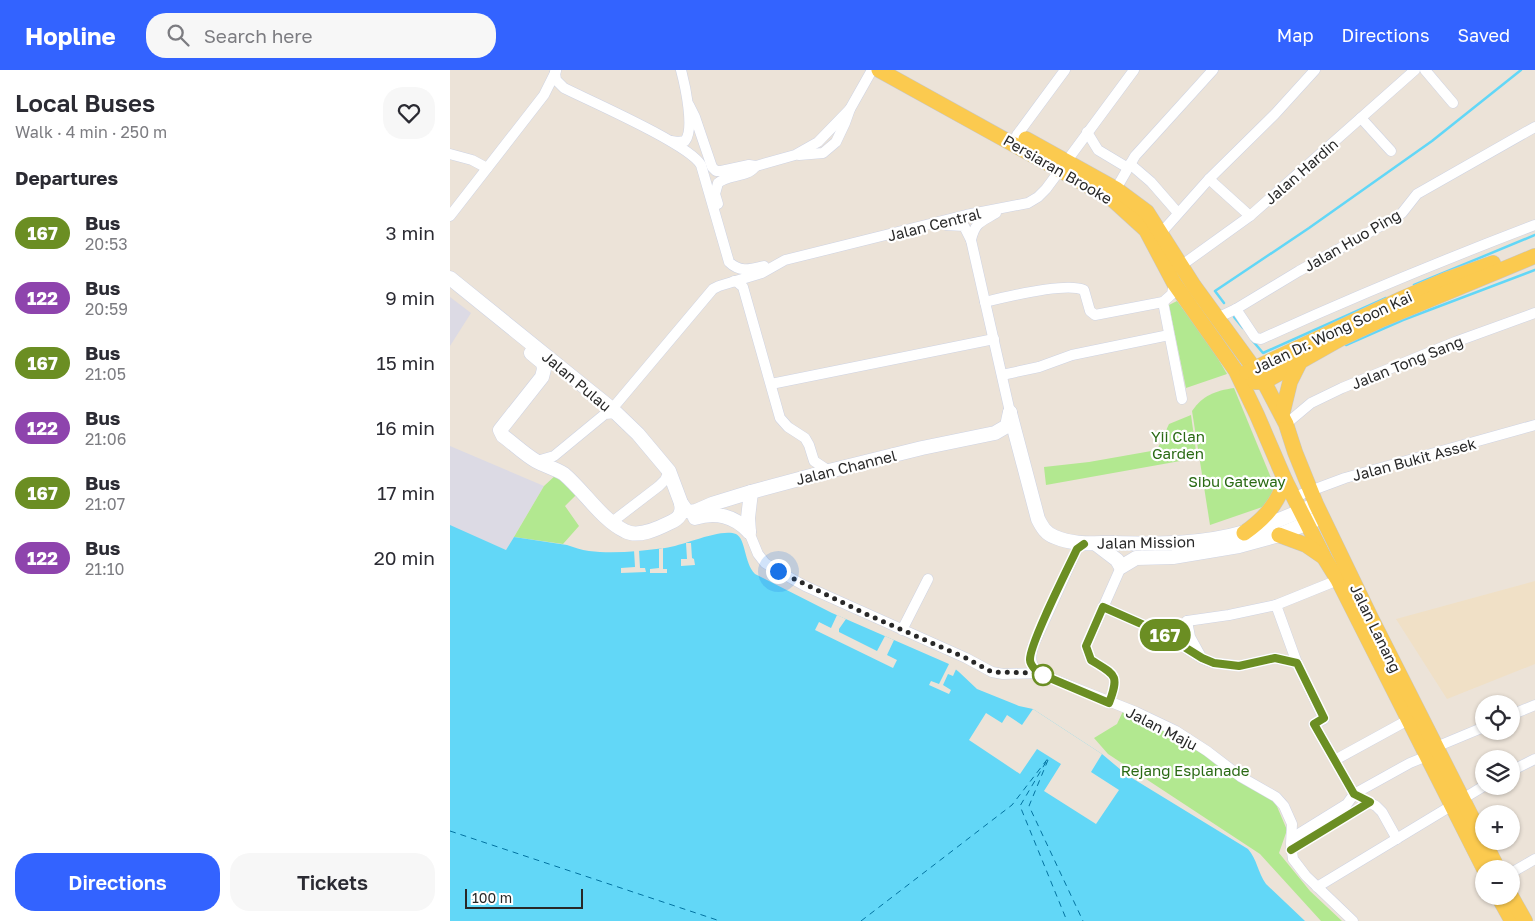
<!DOCTYPE html>
<html lang="en">
<head>
<meta charset="utf-8">
<style>
  :root { --surface:#fff; --page:#f7f7f7; --text:#2b2b33; --muted:#7c7c81; --accent:#3363ff }
  body { margin:0; font-family:"Golos Text",sans-serif; background:var(--page); color:var(--text); height:100vh; display:flex; flex-direction:column; font-size:19px; white-space:nowrap }
  * { box-sizing:border-box; margin:0 }
  p { font-size:16px; color:var(--muted) }
  .icon { flex:none; width:28px; height:28px; fill:none; stroke:currentColor; stroke-width:2; stroke-linecap:round; stroke-linejoin:round }
  .map { position:relative; flex:1; overflow:hidden }
  .details { display:flex; flex-direction:column; background:var(--surface); width:450px }
  .details>* { flex:none }
  .badge { padding:0 10px; border-radius:16px; font-size:18px; line-height:32px }
  .buttons { position:absolute; left:1025px; top:625px; display:grid; gap:10px }
  .buttons a { display:grid; place-items:center; width:45px; height:45px; border-radius:50%; background:var(--surface); box-shadow:0 1px 4px #0004; font-size:25px }
  .scale { position:absolute; left:15px; bottom:12px; width:118px; box-sizing:border-box; padding-left:5px; border:2px solid #282828; border-top:0; font-size:14px; line-height:18px; white-space:nowrap; color:#282828; -webkit-text-stroke:4px #fff; paint-order:stroke }
  .you { position:absolute; width:25px; height:25px; margin:-12px; border:4px solid #fff; border-radius:50%; background:#1a73e8; box-shadow:0 0 0 8px #1a73e833 }
  .map>.badge { position:absolute; translate:-50% -50%; box-shadow:0 0 0 2px #fff }
  h2 { padding:0 15px; font-size:19px; line-height:45px }
  .round { display:grid; place-items:center; flex:none; width:52px; height:52px; border-radius:20px; background:var(--page) }
  .head { display:flex; align-items:center; justify-content:space-between; height:85px; padding:0 15px }
  h1 { font-size:24px; font-weight:600; line-height:38px }
  .cta { display:flex; gap:10px; margin-top:auto; padding:10px 15px }
  .cta a { flex:1; height:58px; border-radius:20px; background:var(--accent); color:#fff; font-size:20px; font-weight:600; line-height:58px; text-align:center }
  .cta a+a { background:var(--page); color:var(--text) }
  ul { padding:0; list-style:none }
  li { display:flex; align-items:center; gap:15px; height:65px; padding:0 15px }
  li div { flex:1 }
  li b { display:block; font-size:19px }
  li em { font-style:normal }
  li .badge { min-width:55px; font-weight:700; text-align:center }
  header { display:flex; align-items:center; gap:30px; box-sizing:border-box; height:70px; padding:0 25px; background:var(--accent); color:#fff }
  header strong { font-size:24px }
  nav { display:flex; gap:28px; margin-inline-start:auto; font-size:18px }
  .search { width:350px; height:45px; background:var(--page); display:flex; align-items:center; gap:12px; box-sizing:border-box; padding:0 18px; border-radius:20px; color:var(--muted); font-size:19px }
  main { display:flex; flex:1; min-height:0 }
  .map>svg:first-child { display:block }
</style>
</head>
<body>
<header>
<strong>Hopline</strong>
<div class="search"><svg class="icon" aria-label="search" viewBox="0 0 24 24"><circle cx="10" cy="10" r="6"/><path d="M15 15l6 6"/></svg>Search here</div>
<nav><a>Map</a><a>Directions</a><a>Saved</a></nav>
</header>
<main>
<section class="details">
<div class="head"><div><h1>Local Buses</h1><p>Walk · 4 min · 250 m</p></div><a class="round"><svg class="icon" aria-label="heart" viewBox="0 0 24 24"><path d="M12 20l-8-8c-3-5 5-10 8-4 3-6 11-1 8 4z"/></svg></a></div>
<h2>Departures</h2>
<ul>
<li><span class="badge" style="background:#6b8e23;color:#fff">167</span><div><b>Bus</b><p>20:53</p></div><em>3 min</em></li>
<li><span class="badge" style="background:#8e44ad;color:#fff">122</span><div><b>Bus</b><p>20:59</p></div><em>9 min</em></li>
<li><span class="badge" style="background:#6b8e23;color:#fff">167</span><div><b>Bus</b><p>21:05</p></div><em>15 min</em></li>
<li><span class="badge" style="background:#8e44ad;color:#fff">122</span><div><b>Bus</b><p>21:06</p></div><em>16 min</em></li>
<li><span class="badge" style="background:#6b8e23;color:#fff">167</span><div><b>Bus</b><p>21:07</p></div><em>17 min</em></li>
<li><span class="badge" style="background:#8e44ad;color:#fff">122</span><div><b>Bus</b><p>21:10</p></div><em>20 min</em></li>
</ul>
<div class="cta"><a>Directions</a><a>Tickets</a></div>
</section>
<div class="map">
<svg width="1085" height="851" viewBox="0 0 1085 851">
  <rect width="100%" height="100%" fill="#ece3d8"/>
  <!-- industrial -->
  <g fill="#dcdae4">
    <polygon points="0,227 21,243 0,276"/>
    <polygon points="0,376 94,416 56,480 0,456"/>
  </g>
  <!-- education -->
  <polygon fill="#f0e0c6" points="1085,511 1085,594 997,629 946,549"/>
  <!-- green -->
  <g fill="#b2e890">
    <polygon points="727,231 760,275 777,304 736,318 719,235"/>
    <path d="M 784,318 L 826,420 L 821,434 L 760,455 L 742,341 C 753,325 765,321 784,318 Z"/>
    <polygon points="741,345 747,388 596,415 594,397 639,392 707,380 719,354"/>
    <polygon points="107,404 126,425 115,436 129,456 113,474 64,467 94,416"/>
    <polygon points="674,639 747,675 823,727 837,760 829,783 860,821 892,851 871,851 810,784 658,684 644,668 667,654"/>
  </g>
  <!-- water -->
  <path fill="#62d7f7" d="M 0,455 L 56,480 L 64,467 C 82,470 99,472 117,475 C 124,477 131,480 139,481 C 163,484 191,481 215,478 C 233,476 270,458 286,464 C 296,469 294,493 305,504 L 382,543 L 499,594 L 509,602 L 527,619 L 569,636 L 583,639 L 652,684 L 677,705 L 798,779 C 807,789 808,803 816,814 L 855,851 L 0,851 Z"/>
  <!-- pier -->
  <g fill="#ece3d8">
    <polygon points="236,473 241,473 242,488 244,489 245,495 231,496 231,489 237,489"/>
    <polygon points="213,478 213,499 217,499 217,503 200,503 200,499 209,498 209,479"/>
    <polygon points="184,480 189,480 190,498 195,498 196,502 171,503 171,498 185,497"/>
    <polygon points="387,545 396,549 389,559 389,562 427,581 435,566 444,570 437,585 447,590 443,598 365,560 369,552 381,558"/>
    <polygon points="500,592 507,597 503,606 498,604 493,615 501,620 499,624 479,615 481,611 489,614"/>
    <polygon points="583,639 652,684 641,702 669,720 646,754 594,721 611,694 587,679 570,704 519,670 536,643 552,653 557,645 572,655"/>
  </g>
  <g fill="none" stroke-linecap="round" stroke-linejoin="round">
    <!-- stream -->
    <g stroke="#62d7f7" stroke-width="2.5">
      <polyline points="964,215 1085,165"/>
      <polyline points="774,233 765,221 859,158 982,71 1071,0"/>
      <polyline points="784,247 793,258"/>
      <polyline points="802,270 813,283 936,228"/>
      <polyline points="896,275 953,250 1085,200"/>
    </g>
    <!-- ferry -->
    <g stroke="#0373a1" stroke-width="1" stroke-dasharray="6 5" stroke-linecap="butt">
      <polyline points="598,690 579,736 633,851"/>
      <polyline points="596,692 570,736 617,851"/>
      <polyline points="0,761 270,851"/>
      <polyline points="411,851 562,735 599,687"/>
    </g>
    <defs>
      <g id="street">
        <polyline points="975,0 1003,33"/>
        <path d="M 105,2 L 106,10 L 114,18 C 140,31 239,74 251,95 L 279,192 C 290,203 301,199 314,196"/>
        <polyline points="239,35 245,47 262,97 266,101 271,101 299,95 306,96 345,85 368,72 400,39"/>
        <polyline points="911,48 941,81"/>
        <polyline points="637,62 648,80 678,98"/>
        <polyline points="567,65 615,0"/>
        <path d="M 221,71 L 228,72 L 235,71 C 245,59 235,15 231,0"/>
        <polyline points="0,84 22,90 37,98"/>
        <polyline points="349,85 373,83 386,72 395,53 400,39 422,0"/>
        <polyline points="680,94 701,112 728,143"/>
        <polyline points="759,109 800,146"/>
        <polyline points="666,119 685,86 763,0"/>
        <path d="M 268,134 L 265,124 L 268,113 C 278,104 296,108 305,97"/>
        <polyline points="0,146 94,25 106,1"/>
        <polyline points="496,155 514,156 521,170 560,342"/>
        <polyline points="711,163 759,109 825,44 865,0"/>
        <path d="M 521,170 C 525,152 531,152 546,143"/>
        <polyline points="732,195 800,146 965,0"/>
        <polyline points="284,211 287,212 293,217 330,348 338,357 355,368 359,375 364,391 379,401"/>
        <path d="M 535,232 C 555,227 617,212 634,220 L 640,241 L 645,245 L 713,232 L 722,224 L 724,213"/>
        <polyline points="713,232 732,329"/>
        <path d="M 786,239 L 804,266 L 806,268 L 811,269 C 901,228 993,190 1085,155"/>
        <polyline points="767,248 786,239 849,201 945,148 952,143 967,124 1085,57"/>
        <polyline points="552,305 589,297 622,285 719,265"/>
        <polyline points="321,314 544,269"/>
        <polyline points="162,339 263,219 269,216 312,203 335,190 516,145 578,133 588,127 596,119 684,0"/>
        <polyline points="836,354 861,333 892,318 1005,272 1085,243"/>
        <polyline points="87,391 104,386 155,344 166,343"/>
        <polyline points="844,427 895,408 1085,355"/>
        <polyline points="162,452 209,416 215,410 219,401"/>
        <polyline points="299,462 308,484 315,493 328,501 355,516 516,588 542,602 553,604 588,603 686,642 726,661 757,681 791,707 826,727 834,736 842,754 841,774 843,789 856,806 903,851"/>
        <polyline points="826,535 847,593 874,649 864,654 904,724 926,736 932,742 947,769"/>
        <polyline points="653,537 712,563 753,589 764,593 789,596 825,588 847,593"/>
        <polyline points="737,551 740,567 750,585"/>
        <polyline points="452,560 478,509"/>
        <polyline points="712,563 728,559 737,551 779,545 826,535 888,510"/>
        <path d="M 588,603 C 580,593 580,589 583,576 L 627,479 L 634,474"/>
        <path d="M 659,633 C 670,604 665,605 641,590 L 636,576 L 671,497"/>
        <polyline points="1061,645 1085,635"/>
        <polyline points="986,677 1034,657"/>
        <polyline points="885,690 958,650"/>
        <polyline points="1061,701 1085,689"/>
        <polyline points="842,768 897,734 904,724 960,693 977,686"/>
        <polyline points="841,779 920,732"/>
        <polyline points="1061,803 1085,789"/>
        <polyline points="867,817 1034,716"/>
      </g>
      <g id="secondary">
        <polyline points="0,208 162,339 188,364 219,401 231,433 236,440 240,442 246,441 262,434 301,422 379,401 472,378 545,363 557,356 560,342"/>
        <path d="M 81,283 L 93,293 L 94,299 L 92,307 L 50,360 L 53,366 C 64,374 74,384 86,391 C 95,396 105,398 114,404 C 134,421 152,450 175,461 C 188,468 207,459 219,453 C 229,449 233,444 231,433"/>
        <path d="M 560,343 L 588,449 C 592,457 596,464 605,467 C 623,475 643,473 662,473 C 708,474 750,475 795,462 C 819,455 842,445 866,434"/>
        <path d="M 245,448 C 265,441 285,446 299,462"/>
        <polyline points="299,462 298,448 301,422"/>
        <polyline points="646,474 667,490 671,497 686,488 723,487 789,476 829,465 872,447"/>
      </g>
      <g id="primary">
        <polyline points="429,0 662,129 696,160 724,213 786,301 807,345 835,410 875,489 888,510 1034,799"/>
        <polyline points="576,69 666,119 697,142 744,216 814,312 836,354 845,382 866,434 921,548 1048,799"/>
        <polyline points="797,302 951,229 998,209 1043,193"/>
        <polyline points="805,312 814,312 890,269 933,249 1085,186"/>
        <polyline points="832,345 840,312 850,292"/>
        <path d="M 794,463 C 814,449 828,434 835,410"/>
        <polyline points="829,465 856,475 872,486"/>
        <polyline points="1048,826 1062,851"/>
        <polyline points="1061,826 1075,851"/>
      </g>
    </defs>
    <!-- street casing -->
    <use href="#street" stroke="#ced3e3" stroke-width="11"/>
    <!-- secondary casing -->
    <use href="#secondary" stroke="#ced3e3" stroke-width="15"/>
    <!-- primary casing -->
    <use href="#primary" stroke="#c7c7c7" stroke-width="16"/>
    <!-- street -->
    <use href="#street" stroke="#fff" stroke-width="10"/>
    <!-- secondary -->
    <use href="#secondary" stroke="#fff" stroke-width="14"/>
    <!-- primary -->
    <use href="#primary" stroke="#fbca4f" stroke-width="15"/>
  </g>
  <g fill="none" stroke-linecap="round" stroke-linejoin="round">
    <defs>
      <path id="line" d="M 634,474 L 627,479 C 618,498 579,575 580,590 C 580,595 585,599 588,603 L 659,633 C 670,604 665,605 641,590 L 636,576 L 653,537 L 712,563 L 752,588 L 764,593 L 789,596 L 825,588 L 847,593 L 874,648 L 864,654 L 904,724 L 920,732 L 841,780"/>
    </defs>
    <!-- line casing -->
    <use href="#line" stroke="#fff" stroke-width="11"/>
    <!-- line -->
    <use href="#line" stroke="#6b8e23" stroke-width="8"/>
    <!-- walk -->
    <polyline stroke="#282828" stroke-width="5" stroke-dasharray="0 9" points="328,501 416,544 516,588 542,602 588,603 594,606 593,605"/>
  </g>
  <!-- markers -->
  <circle fill="#fff" stroke="#6b8e23" stroke-width="2.5" cx="593" cy="605" r="10"/>
  <g text-anchor="middle" dominant-baseline="central" stroke-width="4.5" stroke-linejoin="round" paint-order="stroke">
    <!-- street labels -->
    <g font-size="15" fill="#282828" stroke="#fff">
      <text transform="translate(608 99) rotate(30)">Persiaran Brooke</text>
      <text transform="translate(851 101) rotate(-41)">Jalan Hardin</text>
      <text transform="translate(484 154) rotate(-14)">Jalan Central</text>
      <text transform="translate(902 170) rotate(-30)">Jalan Huo Ping</text>
      <text transform="translate(882 262) rotate(-25)">Jalan Dr. Wong Soon Kai</text>
      <text transform="translate(957 292) rotate(-22)">Jalan Tong Sang</text>
      <text transform="translate(127 311) rotate(40)">Jalan Pulau</text>
      <text transform="translate(964 389) rotate(-15)">Jalan Bukit Assek</text>
      <text transform="translate(396 397) rotate(-14)">Jalan Channel</text>
      <text transform="translate(696 472) rotate(-1)">Jalan Mission</text>
      <text transform="translate(926 558) rotate(64)">Jalan Lanang</text>
      <text transform="translate(712 658) rotate(27)">Jalan Maju</text>
    </g>
    <!-- park labels -->
    <g font-size="15" fill="#2a6a14" stroke="#fff">
      <text x="728" y="366">Yii Clan<tspan x="728" dy="17">Garden</tspan></text>
      <text x="787" y="411">Sibu Gateway</text>
      <text x="735" y="700">Rejang Esplanade</text>
    </g>
  </g>
</svg>
<div class="buttons">
<a><svg class="icon" aria-label="locate" viewBox="0 0 24 24"><circle cx="12" cy="12" r="6"/><path d="M12 2v4M12 18v4M2 12h4M18 12h4"/></svg></a>
<a><svg class="icon" aria-label="layers" viewBox="0 0 24 24"><path d="M12 4l9 5-9 5-9-5zM3 14l9 5 9-5"/></svg></a>
<a>+</a>
<a>−</a>
</div>
<div class="scale">100 m</div>
<div class="you" style="left:328px;top:501px"></div>
<b class="badge" style="left:715px;top:565px;background:#6b8e23;color:#fff">167</b>
</div>
</main>
</body>
</html>
